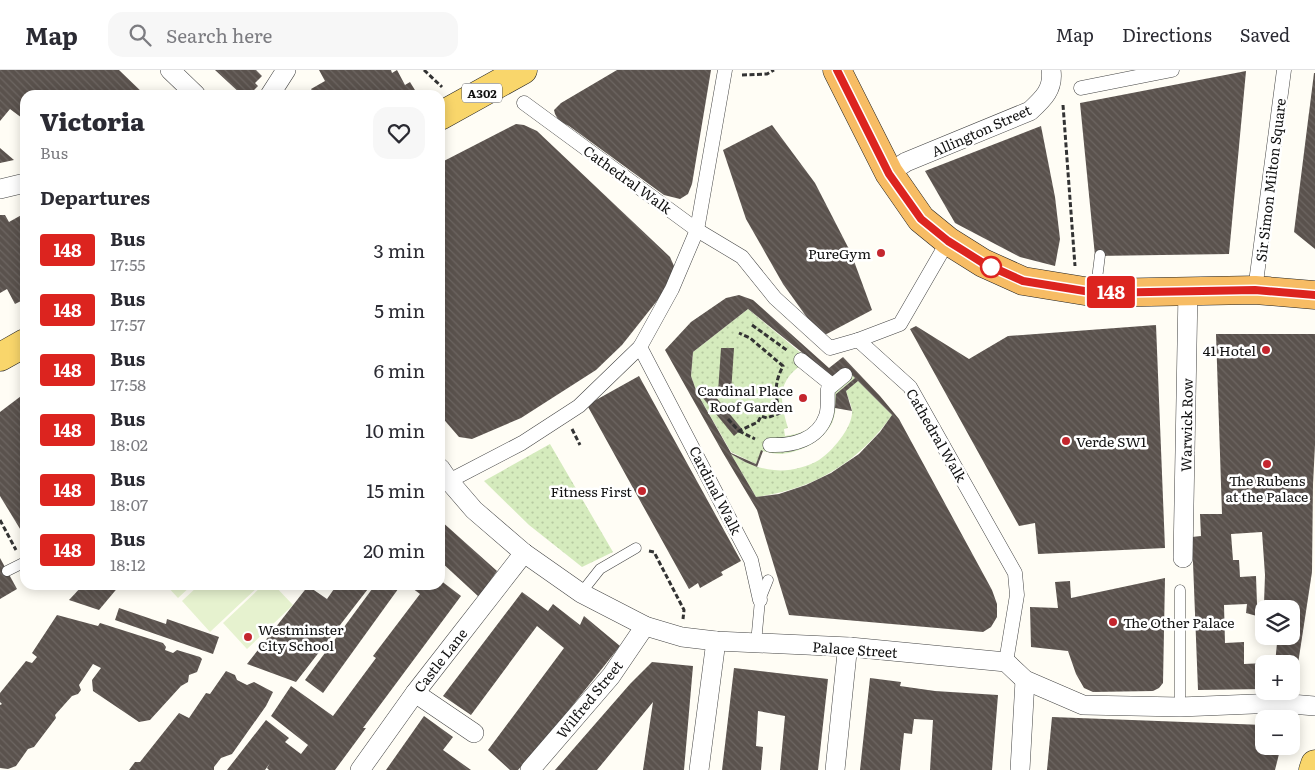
<!DOCTYPE html>
<html lang="en">
<head>
<meta charset="utf-8">
<style>
  :root { --surface:#fff; --page:#f7f7f7; --text:#2b2b33; --muted:#7c7c81; --line:#e1e1e2 }
  body { margin:0; font-family:Literata,serif; background:var(--page); color:var(--text); height:100vh; display:flex; flex-direction:column; font-size:19px; white-space:nowrap }
  * { box-sizing:border-box; margin:0 }
  p { font-size:16px; color:var(--muted) }
  .icon { flex:none; width:28px; height:28px; fill:none; stroke:currentColor; stroke-width:2; stroke-linecap:round; stroke-linejoin:round }
  .map { position:relative; flex:1; overflow:hidden }
  .drawer { position:absolute; left:20px; top:20px; width:425px; height:500px; display:flex; flex-direction:column; background:var(--surface); border-radius:15px; box-shadow:0 2px 12px #0003 }
  .drawer>* { flex:none }
  .badge { padding:0 10px; border-radius:4px; font-size:18px; line-height:32px }
  .tools { position:absolute; left:1255px; top:530px; display:grid; gap:10px }
  .tools a { display:grid; place-items:center; width:45px; height:45px; border-radius:10px; background:var(--surface); box-shadow:0 2px 12px #0003; font-size:25px }
  .map>.badge { position:absolute; translate:-50% -50%; box-shadow:0 0 0 2px #fff }
  h2 { padding:0 20px; font-size:19px; line-height:45px }
  .round { display:grid; place-items:center; flex:none; width:52px; height:52px; border-radius:15px; background:var(--page) }
  .headline { display:flex; align-items:center; justify-content:space-between; height:85px; padding:0 20px }
  h1 { font-size:24px; font-weight:800; line-height:38px }
  ul { padding:0; list-style:none }
  li { display:flex; align-items:center; gap:15px; height:60px; padding:0 20px }
  li div { flex:1 }
  li b { display:block; font-size:19px }
  li em { font-style:normal }
  li .badge { min-width:55px; font-weight:700; text-align:center }
  header { display:flex; align-items:center; gap:30px; box-sizing:border-box; height:70px; padding:0 25px; background:var(--surface); border-bottom:1px solid var(--line) }
  header strong { font-size:24px }
  nav { display:flex; gap:28px; margin-inline-start:auto; font-size:18px }
  .search { width:350px; height:45px; background:var(--page); display:flex; align-items:center; gap:12px; box-sizing:border-box; padding:0 18px; border-radius:15px; color:var(--muted); font-size:19px }
  .map>svg:first-child { display:block }
</style>
</head>
<body>
<header>
<strong>Map</strong>
<div class="search"><svg class="icon" aria-label="search" viewBox="0 0 24 24"><circle cx="10" cy="10" r="6"/><path d="M15 15l6 6"/></svg>Search here</div>
<nav><a>Map</a><a>Directions</a><a>Saved</a></nav>
</header>
<div class="map">
<svg width="1315" height="700" viewBox="0 0 1315 700">
  <defs>
    <pattern id="grass-dots" width="8" height="8" patternUnits="userSpaceOnUse" patternTransform="scale(1.25)"><rect width="8" height="8" fill="#d5ebbd"/><path d="M2 2h.1M6 6h.1" fill="none" stroke="#b6c8a1" stroke-width="1.8" stroke-linecap="round"/></pattern>
    <pattern id="building-back-hatch" width="6" height="6" patternUnits="userSpaceOnUse" patternTransform="scale(1.25)"><rect width="6" height="6" fill="#5a524d"/><path d="M-1 5l2 2M0 0l6 6M5-1l2 2" fill="none" stroke="#6d6662"/></pattern>
  </defs>
  <rect width="100%" height="100%" fill="#fffdf5"/>
  <!-- grass -->
  <g fill="url(#grass-dots)" fill-rule="evenodd">
    <path d="M 748,239 L 825,303 L 846,299 L 855,308 L 836,324 C 836,334 836,346 831,355 C 821,372 801,382 781,384 C 775,384 768,382 762,381 L 756,394 L 731,382 L 697,323 L 691,306 L 693,282 ZM 803,294 C 808,300 818,307 822,314 C 824,319 823,324 823,329 C 819,354 810,363 785,366 L 784,359 L 788,358 C 780,332 776,311 803,294 Z"/>
    <path d="M 858,311 L 892,345 C 858,393 814,419 756,427 L 731,384 C 744,392 758,399 774,400 C 788,402 807,397 819,390 C 832,382 854,356 852,340 C 851,334 848,327 846,321 Z"/>
    <polygon points="550,374 613,482 582,497 529,455 484,411"/>
  </g>
  <!-- pitch -->
  <g fill="#e6f2cf">
    <polygon points="166,515 192,515 178,528"/>
    <polygon points="199,515 260,515 210,562 182,531"/>
    <polygon points="263,515 274,515 293,535 247,579 223,553"/>
  </g>
  <!-- building -->
  <g fill="url(#building-back-hatch)" fill-rule="evenodd">
    <polygon points="0,0 119,0 145,25 25,25 25,57 22,48 10,39 0,51"/>
    <polygon points="215,0 256,0 262,6 255,13 258,16 249,25 242,25"/>
    <polygon points="319,0 391,0 392,3 397,0 405,15 410,12 418,25 315,25 311,19 325,11"/>
    <polygon points="617,0 711,0 692,114 688,124 680,129 664,125 569,56 559,51 555,44 554,40 561,33"/>
    <polygon points="1246,1 1229,184 1095,186 1080,33"/>
    <polygon points="1314,3 1315,3 1315,179 1294,162"/>
    <polygon points="516,54 524,55 537,61 670,187 674,196 673,206 668,217 622,275 596,300 521,348 472,369 459,367 440,345 440,93"/>
    <polygon points="772,55 815,113 851,183 872,240 821,267 783,214 746,149 723,80"/>
    <polygon points="1041,56 1055,127 1060,169 1055,196 1020,187 955,153 925,101"/>
    <polygon points="0,78 14,90 0,93"/>
    <polygon points="25,143 25,229 15,234 7,219 0,223 0,145 5,145 9,152"/>
    <path d="M 739,225 L 753,230 L 829,298 L 843,287 L 880,326 L 899,349 L 992,520 L 997,534 L 997,547 L 991,557 L 983,562 L 789,545 L 757,440 L 723,383 L 665,280 L 691,252 L 726,228 ZM 748,239 L 835,309 L 846,299 L 855,308 L 836,324 L 835,338 L 852,341 L 846,321 L 858,311 L 892,345 L 880,362 L 859,384 L 831,403 L 806,415 L 779,424 L 756,427 L 731,384 L 745,392 L 757,397 L 763,381 L 761,380 L 756,394 L 731,383 L 697,323 L 691,306 L 693,282 Z"/>
    <polygon points="1156,255 1165,478 1038,484 1035,453 1019,456 910,259 916,256 969,289 1008,266"/>
    <path d="M 1216,264 L 1315,264 L 1315,375 L 1313,414 L 1312,502 L 1294,620 L 1291,620 L 1291,594 L 1275,594 L 1277,573 L 1261,569 L 1263,559 L 1264,566 L 1291,566 L 1291,539 L 1264,539 L 1264,548 L 1246,543 L 1247,534 L 1224,535 L 1225,573 L 1244,572 L 1244,594 L 1264,593 L 1264,619 L 1198,620 L 1192,467 L 1201,466 L 1200,444 L 1222,444 ZM 1262,462 L 1265,505 L 1264,533 L 1257,534 L 1256,506 L 1240,507 L 1239,490 L 1233,490 L 1231,464 Z"/>
    <polygon points="721,278 734,278 731,323 718,322"/>
    <polygon points="639,306 741,491 721,502 723,505 700,518 698,513 689,519 587,335"/>
    <polygon points="706,315 742,359 734,366 698,322"/>
    <polygon points="25,323 25,467 0,426 0,342"/>
    <polygon points="440,450 497,501 479,527 440,491"/>
    <polygon points="0,488 17,519 0,529"/>
    <polygon points="1165,508 1163,613 1159,618 1153,621 1093,622 1084,618 1076,604 1068,581 1031,577 1030,537 1058,538 1055,512 1070,511 1071,528"/>
    <polygon points="440,510 461,526 363,658 366,658 335,700 269,700 267,698 270,693 265,700 227,700 266,650 289,668 285,672 301,684 308,675 271,646 291,616 333,646 376,588 373,586 420,524 408,515 440,515"/>
    <polygon points="83,515 120,515 99,540 69,530"/>
    <polygon points="331,515 371,515 296,612 247,594 308,516 327,529 334,519"/>
    <polygon points="375,515 401,515 323,623 305,610"/>
    <polygon points="522,522 548,541 553,534 580,555 584,546 620,576 549,665 518,700 510,700 488,680 564,578 537,556 471,645 443,626"/>
    <polygon points="119,538 166,554 167,549 219,567 213,584 115,550"/>
    <polygon points="57,545 98,556 100,553 163,573 166,577 165,580 173,583 177,580 200,587 202,589 197,602 189,605 188,612 181,616 150,650 139,652 93,621 92,610 101,598 93,594 79,615 81,620 78,624 72,626 55,645 56,648 34,677 28,679 16,696 8,699 0,698 0,635 2,634 0,632 0,623 26,591 32,593 37,587 32,583"/>
    <polygon points="652,592 693,596 684,700 643,700 653,632 597,700 555,700 630,614"/>
    <polygon points="734,598 828,609 818,700 780,700 785,646 758,641 756,676 763,677 761,700 722,700"/>
    <polygon points="226,601 235,605 237,610 247,615 254,612 273,622 266,636 232,684 221,688 214,697 214,700 129,700 135,692 140,692 179,643 189,648 206,623 210,624"/>
    <polygon points="870,608 901,612 900,616 935,621 998,625 992,700 930,700 933,650 914,649 912,664 904,663 900,700 860,700"/>
    <polygon points="424,646 453,667 443,680 471,700 386,700"/>
    <polygon points="1052,647 1264,655 1264,676 1281,676 1275,700 1047,700"/>
  </g>
  <g fill="none" stroke-linecap="round" stroke-linejoin="round">
    <defs>
      <g id="service">
        <polyline points="1097,222 1097,209 1100,185"/>
        <polyline points="7,501 25,492"/>
        <polyline points="1180,520 1180,637"/>
        <polyline points="581,523 600,499 636,478"/>
        <polyline points="756,573 760,530 768,510"/>
      </g>
      <g id="pedestrian">
        <polyline points="725,0 697,160 672,219 640,277 751,490 760,530"/>
        <polyline points="1081,18 1172,0"/>
        <polyline points="524,33 697,160 742,187 775,228 830,278 858,270 910,317 1015,503 1017,525 1006,592"/>
        <polyline points="1255,220 1284,0"/>
        <polyline points="858,270 900,254 948,171"/>
        <polyline points="801,290 832,315"/>
        <path d="M 770,375 C 792,376 818,370 826,346 C 829,338 827,328 828,319 L 845,305"/>
        <polyline points="449,411 522,373 579,336 640,277"/>
      </g>
      <g id="minor">
        <polyline points="170,0 196,25"/>
        <polyline points="270,25 286,0"/>
        <path d="M 889,103 L 906,92 L 1030,41 C 1043,29 1054,19 1051,0"/>
        <polyline points="0,119 25,113"/>
        <polyline points="440,398 449,411 474,440 524,483 581,523 645,556 682,567 716,571 850,577 1006,592 1025,610 1083,635 1180,637 1279,633 1315,636"/>
        <polyline points="1183,488 1188,221"/>
        <polyline points="415,623 474,663"/>
        <polyline points="360,700 415,623 524,483"/>
        <polyline points="530,700 611,606 645,556"/>
        <polyline points="699,700 716,571"/>
        <polyline points="835,700 847,583 850,577"/>
        <polyline points="1020,700 1025,610"/>
      </g>
      <g id="primary">
        <polyline points="440,46 523,0"/>
        <polyline points="0,287 25,273"/>
        <polyline points="1313,700 1315,694"/>
      </g>
      <polyline id="trunk" points="837,0 889,103 921,149 948,171 983,193 1023,211 1097,223 1255,220 1315,225"/>
    </defs>
    <!-- service casing -->
    <use href="#service" stroke="#444" stroke-width="11"/>
    <!-- pedestrian casing -->
    <use href="#pedestrian" stroke="#444" stroke-width="15"/>
    <!-- minor casing -->
    <use href="#minor" stroke="#444" stroke-width="20"/>
    <!-- primary casing -->
    <use href="#primary" stroke="#222" stroke-width="29"/>
    <!-- trunk casing -->
    <use href="#trunk" stroke="#222" stroke-width="29"/>
    <!-- path -->
    <g stroke="#333" stroke-width="3" stroke-dasharray="5 2.5" stroke-linecap="butt">
      <polyline points="424,0 442,17"/>
      <polyline points="742,5 767,4 774,0"/>
      <polyline points="1063,35 1075,196"/>
      <polyline points="752,255 788,281"/>
      <path d="M 728,349 L 739,361 L 758,352 L 761,346 L 767,348 L 780,343 C 775,325 774,313 783,296 L 750,268 L 739,263"/>
      <polyline points="572,359 580,375"/>
      <polyline points="739,361 755,369"/>
      <polyline points="0,450 16,480"/>
      <polyline points="649,481 654,482 684,540 683,549"/>
    </g>
    <!-- service -->
    <use href="#service" stroke="#fff" stroke-width="10"/>
    <!-- pedestrian -->
    <use href="#pedestrian" stroke="#fff" stroke-width="14"/>
    <!-- minor -->
    <use href="#minor" stroke="#fff" stroke-width="19"/>
    <!-- primary -->
    <use href="#primary" stroke="#f9d66b" stroke-width="28"/>
    <!-- trunk -->
    <use href="#trunk" stroke="#f7bc64" stroke-width="28"/>
  </g>
  <g fill="none" stroke-linecap="round" stroke-linejoin="round">
    <defs>
      <polyline id="line" points="837,0 889,104 921,149 948,171 983,193 1023,211 1097,223 1255,220 1315,225"/>
    </defs>
    <!-- line casing -->
    <use href="#line" stroke="#fff" stroke-width="11"/>
    <!-- line -->
    <use href="#line" stroke="#dc241f" stroke-width="8"/>
  </g>
  <!-- markers -->
  <g fill="#c4262e" stroke="#fff" stroke-width="2">
    <circle cx="881" cy="183" r="5"/>
    <circle cx="1266" cy="280" r="5"/>
    <circle cx="803" cy="328" r="5"/>
    <circle cx="1066" cy="371" r="5"/>
    <circle cx="1267" cy="394" r="5"/>
    <circle cx="642" cy="421" r="5"/>
    <circle cx="1113" cy="552" r="5"/>
    <circle cx="248" cy="567" r="5"/>
  </g>
  <circle fill="#fff" stroke="#dc241f" stroke-width="2.5" cx="991" cy="197" r="10"/>
  <g text-anchor="middle" dominant-baseline="central" stroke-width="5" stroke-linejoin="round" paint-order="stroke">
    <!-- shield labels -->
    <rect fill="#fff" stroke="#585858" stroke-width="1" x="462" y="13.5" width="40" height="19" rx="4"/>
    <g font-size="12" font-weight="bold" fill="#111">
      <text x="482" y="23">A302</text>
    </g>
    <!-- street labels -->
    <g font-size="14" fill="#111" stroke="#fff">
      <text transform="translate(981 60) rotate(-24)">Allington Street</text>
      <text transform="translate(628 109) rotate(36)">Cathedral Walk</text>
      <text transform="translate(1270 110) rotate(-83)">Sir Simon Milton Square</text>
      <text transform="translate(1186 355) rotate(-89)">Warwick Row</text>
      <text transform="translate(937 365) rotate(60)">Cathedral Walk</text>
      <text transform="translate(716 420) rotate(63)">Cardinal Walk</text>
      <text transform="translate(855 579) rotate(4)">Palace Street</text>
      <text transform="translate(440 590) rotate(-52)">Castle Lane</text>
      <text transform="translate(589 629) rotate(-51)">Wilfred Street</text>
    </g>
    <!-- poi labels -->
    <g font-size="14" fill="#111" stroke="#fff" text-anchor="end">
      <text x="871" y="183">PureGym</text>
      <text x="1256" y="280">41 Hotel</text>
      <text x="793" y="320">Cardinal Place<tspan x="793" dy="16">Roof Garden</tspan></text>
      <text x="1076" y="371" text-anchor="start">Verde SW1</text>
      <text x="1267" y="410" text-anchor="middle">The Rubens<tspan x="1267" dy="16">at the Palace</tspan></text>
      <text x="632" y="421">Fitness First</text>
      <text x="1123" y="552" text-anchor="start">The Other Palace</text>
      <text x="258" y="559" text-anchor="start">Westminster<tspan x="258" dy="16">City School</tspan></text>
    </g>
  </g>
</svg>
<div class="tools">
<a><svg class="icon" aria-label="layers" viewBox="0 0 24 24"><path d="M12 4l9 5-9 5-9-5zM3 14l9 5 9-5"/></svg></a>
<a>+</a>
<a>−</a>
</div>
<b class="badge" style="left:1111px;top:222px;background:#dc241f;color:#fff">148</b>
<section class="drawer">
<div class="headline"><div><h1>Victoria</h1><p>Bus</p></div><a class="round"><svg class="icon" aria-label="heart" viewBox="0 0 24 24"><path d="M12 20l-8-8c-3-5 5-10 8-4 3-6 11-1 8 4z"/></svg></a></div>
<h2>Departures</h2>
<ul>
<li><span class="badge" style="background:#dc241f;color:#fff">148</span><div><b>Bus</b><p>17:55</p></div><em>3 min</em></li>
<li><span class="badge" style="background:#dc241f;color:#fff">148</span><div><b>Bus</b><p>17:57</p></div><em>5 min</em></li>
<li><span class="badge" style="background:#dc241f;color:#fff">148</span><div><b>Bus</b><p>17:58</p></div><em>6 min</em></li>
<li><span class="badge" style="background:#dc241f;color:#fff">148</span><div><b>Bus</b><p>18:02</p></div><em>10 min</em></li>
<li><span class="badge" style="background:#dc241f;color:#fff">148</span><div><b>Bus</b><p>18:07</p></div><em>15 min</em></li>
<li><span class="badge" style="background:#dc241f;color:#fff">148</span><div><b>Bus</b><p>18:12</p></div><em>20 min</em></li>
</ul>
</section>
</div>
</body>
</html>
